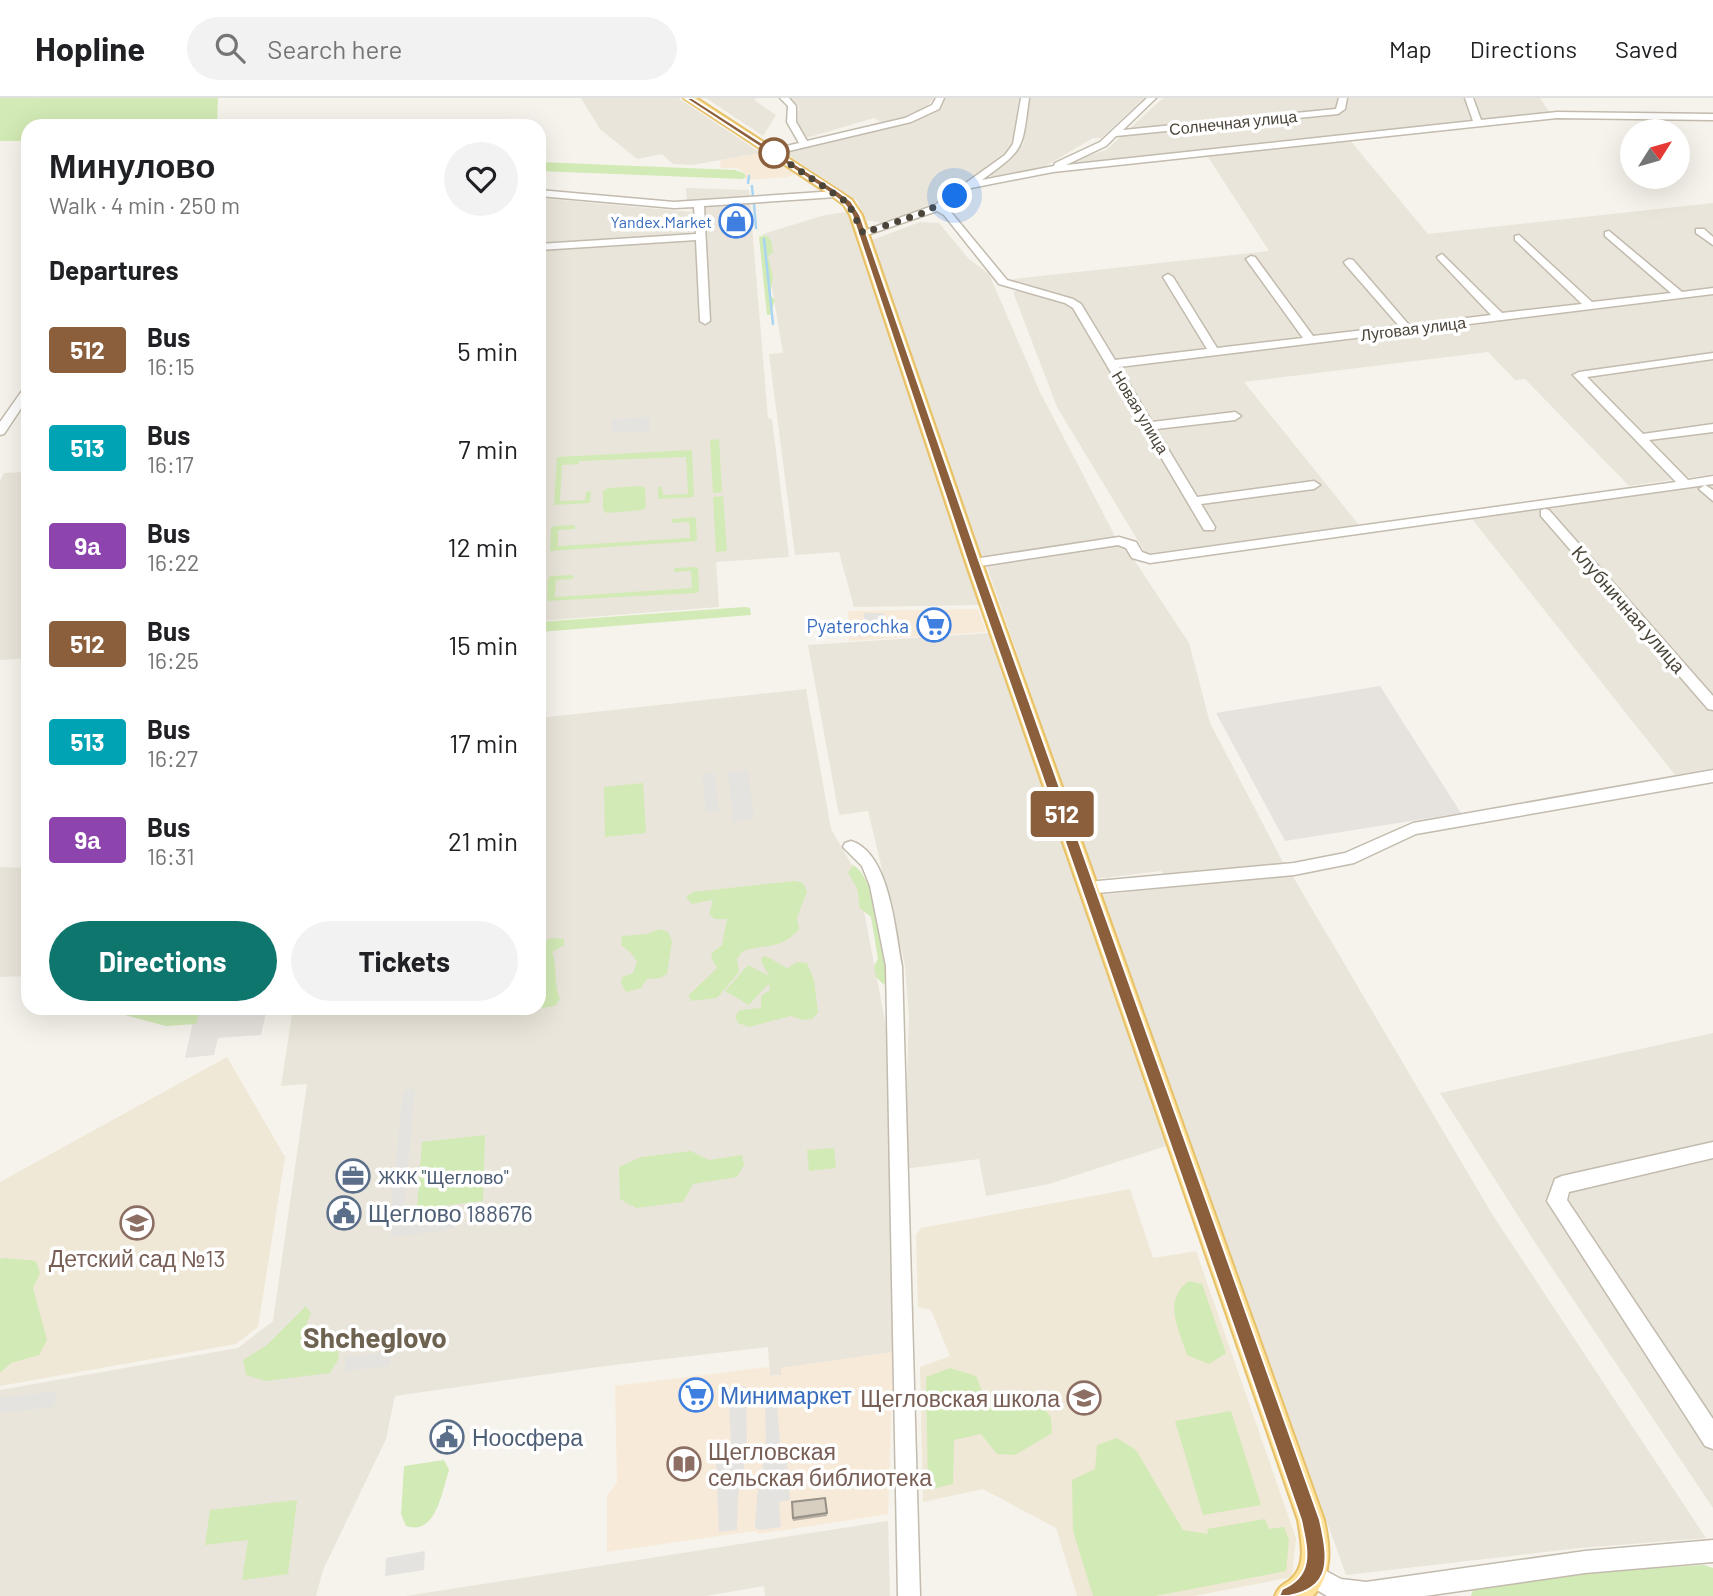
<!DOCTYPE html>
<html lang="en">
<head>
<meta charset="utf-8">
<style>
  :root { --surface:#fff; --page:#f2f2f2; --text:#202124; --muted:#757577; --line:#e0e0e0; --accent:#0f766e }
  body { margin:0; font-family:Barlow,sans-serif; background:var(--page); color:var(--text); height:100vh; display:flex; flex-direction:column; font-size:26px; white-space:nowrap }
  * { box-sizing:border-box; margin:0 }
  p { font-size:23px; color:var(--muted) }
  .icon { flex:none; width:38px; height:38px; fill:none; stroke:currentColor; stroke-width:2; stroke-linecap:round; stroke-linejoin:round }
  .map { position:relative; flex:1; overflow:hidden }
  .panel { position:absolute; left:21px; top:21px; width:525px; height:896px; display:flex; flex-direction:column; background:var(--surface); border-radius:21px; box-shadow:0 7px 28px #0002 }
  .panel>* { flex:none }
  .badge { padding:0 14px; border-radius:5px; font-size:24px; line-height:46px }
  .needle { width:46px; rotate:53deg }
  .controls { position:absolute; left:1620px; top:21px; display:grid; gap:14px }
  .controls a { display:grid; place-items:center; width:70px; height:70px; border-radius:50%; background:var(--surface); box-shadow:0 7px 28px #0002; font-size:35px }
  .you { position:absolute; width:35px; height:35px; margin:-18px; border:5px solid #fff; border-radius:50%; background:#1a73e8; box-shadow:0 0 0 10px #1a73e833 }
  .map>.badge { position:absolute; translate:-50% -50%; box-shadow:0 0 0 4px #fff }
  h2 { padding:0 28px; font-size:26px; line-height:63px }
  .round { display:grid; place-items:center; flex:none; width:74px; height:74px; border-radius:37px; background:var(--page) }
  .overview { display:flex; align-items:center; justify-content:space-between; height:119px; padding:0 28px }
  h1 { font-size:33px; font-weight:700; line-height:52px }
  .button { display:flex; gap:14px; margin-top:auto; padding:14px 28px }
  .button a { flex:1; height:80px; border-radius:42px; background:var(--accent); color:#fff; font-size:28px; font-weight:700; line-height:80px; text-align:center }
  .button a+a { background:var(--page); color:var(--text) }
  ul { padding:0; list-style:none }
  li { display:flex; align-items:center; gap:21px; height:98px; padding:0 28px }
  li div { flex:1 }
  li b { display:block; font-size:26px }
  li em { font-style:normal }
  li .badge { min-width:77px; font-weight:700; text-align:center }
  header { display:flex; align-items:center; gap:42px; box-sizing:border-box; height:98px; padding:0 35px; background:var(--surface); border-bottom:2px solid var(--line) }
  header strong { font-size:33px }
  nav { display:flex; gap:38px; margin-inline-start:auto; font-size:24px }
  .search { width:490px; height:63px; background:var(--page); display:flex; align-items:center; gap:18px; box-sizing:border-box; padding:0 24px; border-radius:38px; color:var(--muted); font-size:26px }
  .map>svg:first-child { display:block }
</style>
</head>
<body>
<header>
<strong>Hopline</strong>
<div class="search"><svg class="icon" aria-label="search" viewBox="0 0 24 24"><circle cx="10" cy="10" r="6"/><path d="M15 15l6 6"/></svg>Search here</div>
<nav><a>Map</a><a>Directions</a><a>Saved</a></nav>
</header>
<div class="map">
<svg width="1713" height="1498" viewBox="0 0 1713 1498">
  <rect width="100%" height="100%" fill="#f6f3ec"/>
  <!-- residential -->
  <g fill="#eae5da">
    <polygon points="581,0 678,0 761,55 692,67 673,66 662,56 637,61 600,31"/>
    <polygon points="706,0 757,0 754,2 776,17 763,38"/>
    <polygon points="791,0 934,0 920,16 883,25 874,20 806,40 797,31 799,8"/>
    <polygon points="942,0 1019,0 1013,49 947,100 882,125 866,122 857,103 785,55 788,52 917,22 935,13"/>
    <polygon points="1030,0 1144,0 1101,40 1093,40 1044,69 992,79 989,77 1011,61 1023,46"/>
    <polygon points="1163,0 1540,0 1549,14 1075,66 1074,64 1078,61 1106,52"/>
    <polygon points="1349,41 1428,136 1713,105 1713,376 1629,388 1525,281 1515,282 1488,254 1244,284 1359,427 1146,456 1057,309 1013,194 1020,192 1013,181 1269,153 1206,56"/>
    <polygon points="686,90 749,92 768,320 772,321 789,459 716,464 719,509 539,523 539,100 692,114 692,108 687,104"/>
    <polygon points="847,114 980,507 854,509 839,454 795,457 769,256 783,255 763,136 825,117"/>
    <polygon points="920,124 939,125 969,161 989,176 1040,294 1116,440 982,460 872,142"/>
    <polygon points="28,366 28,560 0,562 0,383 4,375 24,374"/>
    <polygon points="1713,385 1713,670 1675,677 1472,421"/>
    <polygon points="1112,447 1127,451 1189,545 1210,625 1285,768 1166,778 1161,773 1095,781 986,466"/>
    <polygon points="990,535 1166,1048 1049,1086 986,1098 979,1061 904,1071 909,919 905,867 868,713 839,717 808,547"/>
    <polygon points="806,591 831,731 857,776 887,934 893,1254 781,1270 781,1277 770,1278 768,1249 605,1268 395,1298 386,1341 323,1472 316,1498 0,1498 0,1292 238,1250 273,1223 307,986 281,988 293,910 539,910 539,620"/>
    <polygon points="0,769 28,770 28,878 0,879"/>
    <polygon points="1292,777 1492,1116 1706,1440 1580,1450 1346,1477 1101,797"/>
    <polygon points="1713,935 1713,1410 1538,1149 1440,995"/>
    <polygon points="888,1423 890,1498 765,1498 764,1488 706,1498 406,1498"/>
  </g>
  <!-- commercial -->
  <g fill="#f7ead8">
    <polygon points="761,55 797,76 787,79 746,82 745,75 738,70 720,70 721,62"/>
    <polygon points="978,511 986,534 849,543 848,513"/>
    <polygon points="893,1254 888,1416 759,1436 754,1433 607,1454 607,1398 617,1384 615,1288 769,1269 770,1278 781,1277 781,1270"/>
  </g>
  <!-- industrial -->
  <g fill="#e6e2dd">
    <polygon points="1380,588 1461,715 1285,743 1216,615"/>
    <polygon points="196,910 267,910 261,937 218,940 214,957 185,960"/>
  </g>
  <!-- education -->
  <g fill="#efe8d6">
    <polygon points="227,959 285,1059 258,1229 236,1246 0,1288 0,1084"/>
    <polygon points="1130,1091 1153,1160 1196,1153 1296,1440 1292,1479 1194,1498 1077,1498 1056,1430 983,1391 923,1404 920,1269 950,1258 931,1212 918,1209 916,1137 921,1130"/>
  </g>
  <!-- green -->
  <g fill="#d2eab5">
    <polygon points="0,0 218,0 217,28 28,28 28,43 0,43"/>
    <polygon points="539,64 735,72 744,75 746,79 742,81 539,73"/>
    <polygon points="765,137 771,142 773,155 768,158 773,179 770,197 775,202 770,217 767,217 759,139"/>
    <polygon points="719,341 722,394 713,395 710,342"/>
    <polygon points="692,352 694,399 658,401 658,389 662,389 663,397 688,396 686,359 579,363 579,366 562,367 560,403 585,402 586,394 591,393 590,405 554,407 557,359"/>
    <polygon points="641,388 645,390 646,410 642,412 607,415 603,412 603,393 608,390"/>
    <polygon points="723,398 727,453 716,454 713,399"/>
    <polygon points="693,419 696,421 697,443 550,453 551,430 554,428 575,427 575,431 558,432 558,448 690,440 689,424 672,425 672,421"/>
    <polygon points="695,469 698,470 699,493 696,495 547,503 548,480 551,478 573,477 573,481 556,482 555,499 692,490 691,473 674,474 674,470"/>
    <polygon points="745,509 750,510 751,517 539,534 539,524"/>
    <polygon points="643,685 646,735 605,739 604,689"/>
    <path d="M 853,767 C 861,772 865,780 869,789 C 876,805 891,874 884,887 L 876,879 L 874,868 L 878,861 L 871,819 L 860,810 L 857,790 L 848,775 Z"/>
    <path d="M 795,783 L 803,785 L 807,793 L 797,820 L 799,832 C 778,853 766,845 743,853 L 737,861 L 739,874 L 717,900 L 691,903 L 689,897 L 717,870 L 711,860 L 713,854 L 722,847 L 727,821 L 714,821 L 709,815 L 713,804 L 711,802 L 692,806 L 686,799 L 693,794 Z"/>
    <polygon points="659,831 668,834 672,843 667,876 660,880 647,881 641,890 626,894 621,885 622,879 633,875 637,864 631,855 621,847 622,838 647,836"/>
    <path d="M 553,840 L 564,841 L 564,847 L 552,854 C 558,869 553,885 560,901 L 555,908 L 543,910 L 539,907 L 539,844 Z"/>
    <path d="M 763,858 C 773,859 777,867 788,870 L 797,864 L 807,865 L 814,882 L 818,915 L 812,921 L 803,922 L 791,918 L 749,929 L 738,925 L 735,918 L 740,912 L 761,910 L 761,898 L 770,892 L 769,885 L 749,907 L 725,893 L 748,867 L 769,878 L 761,863 Z"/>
    <polygon points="113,910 200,910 196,926 166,928 117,915"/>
    <polygon points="485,1037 483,1103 417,1111 422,1044"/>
    <polygon points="834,1050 836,1070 809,1073 807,1052"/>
    <polygon points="691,1053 709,1062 742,1057 744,1067 737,1079 693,1086 683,1104 636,1110 620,1101 619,1069 641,1059"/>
    <polygon points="5,1160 36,1163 40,1175 33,1190 47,1242 39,1257 11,1265 0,1275 0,1161"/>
    <path d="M 1189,1183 L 1202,1186 L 1226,1255 L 1209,1266 L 1187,1257 C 1179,1231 1162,1202 1189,1183 Z"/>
    <polygon points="306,1208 311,1216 306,1226 311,1235 334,1234 339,1260 330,1275 265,1283 246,1277 243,1262 267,1247"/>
    <polygon points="950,1270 976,1278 989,1310 1020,1305 1045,1311 1051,1320 1052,1335 1015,1357 997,1356 981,1336 954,1342 953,1386 928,1392 926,1279"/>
    <polygon points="1231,1313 1261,1407 1203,1417 1175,1323"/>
    <polygon points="1117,1340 1136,1352 1183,1432 1208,1436 1207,1431 1265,1421 1269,1431 1284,1429 1289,1442 1286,1473 1155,1498 1093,1498 1073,1433 1072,1382 1095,1371 1097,1347"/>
    <path d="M 444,1362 L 449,1372 C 442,1392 437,1438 406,1428 L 401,1416 L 404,1368 Z"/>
    <polygon points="297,1402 288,1476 242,1482 248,1442 205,1447 210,1412"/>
    <polygon points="1704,1467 1713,1470 1713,1498 1471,1498 1474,1489 1589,1474"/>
  </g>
  <!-- parking -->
  <g fill="#e5e3e0">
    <polygon points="649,319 650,333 611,335 612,321"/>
    <polygon points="864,515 884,515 886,537 855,539 854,523 864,522"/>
    <polygon points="748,672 754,721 733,724 728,674"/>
    <polygon points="715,675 719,714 706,715 702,676"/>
    <polygon points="415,991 404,1113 391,1114 403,992"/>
    <polygon points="456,1120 455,1131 390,1139 391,1128"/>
    <polygon points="391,1254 390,1268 345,1273 346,1259"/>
    <polygon points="746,1288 747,1353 738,1398 737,1432 719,1434 716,1363 732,1361 728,1290"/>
    <polygon points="58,1293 54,1309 0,1315 0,1300"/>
    <polygon points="776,1296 781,1354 786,1354 790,1402 779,1404 781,1429 760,1432 755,1430 757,1399 766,1352 765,1298"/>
    <polygon points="425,1453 424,1472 385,1478 386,1460"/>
  </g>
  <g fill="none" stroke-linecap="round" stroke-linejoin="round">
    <!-- stream -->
    <g stroke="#a9d4f2" stroke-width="2.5">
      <polyline points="748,85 749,78"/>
      <polyline points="752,88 753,99"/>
      <polyline points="754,106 756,130"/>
      <polyline points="764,141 773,226"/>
    </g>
    <defs>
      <g id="minor">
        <polygon points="780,0 789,0 796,8 796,24 807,43 905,20 932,7 936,0 944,0 939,11 911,24 772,57 767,54 769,52 799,45 787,24 788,8"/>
        <path d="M 1021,0 L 1029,0 C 1022,52 1025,51 982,82 L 1054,68 L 1055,65 L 1100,44 L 1147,0 L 1156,0 L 1123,32 L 1336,11 L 1339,0 L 1347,0 L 1345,11 L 1338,16 L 1116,38 L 1106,48 L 1066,67 L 1473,23 L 1465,0 L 1473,0 L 1481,22 L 1557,14 L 1713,16 L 1713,22 L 1557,20 L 1053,74 L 971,90 L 944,109 L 950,113 L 1007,182 L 1073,201 L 1081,206 L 1115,262 L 1207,251 L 1163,179 L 1168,176 L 1173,179 L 1217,250 L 1303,240 L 1246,161 L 1251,158 L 1255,159 L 1313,238 L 1399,228 L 1345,166 L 1344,164 L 1349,161 L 1353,162 L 1409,227 L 1491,217 L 1438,161 L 1437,159 L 1442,156 L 1502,215 L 1582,206 L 1515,142 L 1515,138 L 1519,137 L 1592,204 L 1671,195 L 1605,138 L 1605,134 L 1609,133 L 1682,194 L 1713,190 L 1713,196 L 1119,269 L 1152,324 L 1235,314 L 1241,318 L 1235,322 L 1156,331 L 1197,399 L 1314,383 L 1320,387 L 1314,391 L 1201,406 L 1215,429 L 1214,432 L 1204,432 L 1073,210 L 1065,205 L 999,186 L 944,117 L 937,113 L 867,137 L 858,135 L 935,107 L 1005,57 L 1013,46 Z"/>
        <polygon points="539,92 674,104 836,93 841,96 836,99 704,108 710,223 705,226 700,223 696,142 539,152 539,146 696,136 694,109 674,110 539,98"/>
        <polygon points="1696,131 1704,131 1713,139 1713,147 1696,135"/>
        <polygon points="1713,255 1713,261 1587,279 1643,336 1713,326 1713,334 1649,342 1688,382 1713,378 1713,386 1150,465 1132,460 1126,450 1118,447 974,469 967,465 974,461 1119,439 1136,444 1142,454 1150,457 1676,384 1573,277 1579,274"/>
        <polygon points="28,289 28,300 4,336 0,337 0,324 24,290"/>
        <polygon points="1705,387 1713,392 1713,403 1699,391"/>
        <polygon points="1545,411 1549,412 1713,598 1713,612 1708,611 1541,418 1541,412"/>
        <polygon points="1713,672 1713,684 1416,736 1354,765 1294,777 1087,796 1081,794 1079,790 1081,786 1087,784 1294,765 1345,755 1413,725"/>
        <path d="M 851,743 C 890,755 895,833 902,868 L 920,1498 L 898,1498 L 886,868 L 870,788 L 862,768 L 843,749 L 845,745 Z"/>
        <polygon points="1713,1044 1713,1060 1569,1094 1567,1102 1713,1321 1713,1351 1705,1348 1547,1103 1555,1081 1562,1078"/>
        <polygon points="1713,1442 1713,1464 1585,1475 1425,1498 1327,1498 1305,1485 1302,1477 1305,1469 1313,1466 1341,1481 1366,1484 1585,1453"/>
      </g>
      <path id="major" d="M 684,0 L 696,0 L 840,94 L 852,102 L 862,117 L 982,465 L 1324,1422 C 1330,1448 1333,1477 1313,1498 L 1275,1498 C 1279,1488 1282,1488 1290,1482 C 1308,1468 1301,1442 1298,1422 L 966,465 L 850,117 L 844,107 L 832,98 Z"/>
    </defs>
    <!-- minor casing -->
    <use href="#minor" stroke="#c2bbae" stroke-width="3"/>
    <!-- major casing -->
    <use href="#major" stroke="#e6c16a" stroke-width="4"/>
    <!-- minor -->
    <use href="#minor" fill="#fff" fill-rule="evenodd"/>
    <!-- major -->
    <use href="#major" fill="#ffe39c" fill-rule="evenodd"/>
  </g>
  <!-- wall -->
  <polygon fill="#bab2a6" points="825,1400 827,1418 793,1423 792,1404"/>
  <!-- building -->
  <polygon fill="#d8cfc1" stroke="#979187" stroke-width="2" points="825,1400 827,1415 793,1420 792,1404"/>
  <!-- line -->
  <path fill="#8b5e3c" stroke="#fff" stroke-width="2" d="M 685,0 L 692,0 L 839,94 L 851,103 L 860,117 L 980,465 L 1320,1422 C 1329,1462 1332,1490 1289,1498 L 1279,1498 L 1282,1491 C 1315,1477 1307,1451 1301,1422 L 968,465 L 852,117 L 845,107 L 833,97 Z"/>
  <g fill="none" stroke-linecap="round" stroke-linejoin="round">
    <!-- walk -->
    <polyline stroke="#4b4439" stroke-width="7" stroke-dasharray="0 12.6" points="774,55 772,54 848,105 863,135 923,115 955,98"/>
  </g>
  <!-- icons -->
  <defs>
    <symbol id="shop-ring" viewBox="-11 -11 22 22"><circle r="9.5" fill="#fff" stroke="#3f7fe0" stroke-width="1.5"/><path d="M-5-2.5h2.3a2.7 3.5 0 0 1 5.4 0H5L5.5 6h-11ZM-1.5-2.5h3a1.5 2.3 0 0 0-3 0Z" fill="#3f7fe0"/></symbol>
    <symbol id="supermarket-ring" viewBox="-11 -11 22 22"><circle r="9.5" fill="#fff" stroke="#3f7fe0" stroke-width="1.5"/><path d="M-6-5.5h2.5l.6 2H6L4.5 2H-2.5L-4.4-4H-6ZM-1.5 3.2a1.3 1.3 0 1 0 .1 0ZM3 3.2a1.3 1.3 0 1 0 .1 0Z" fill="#3f7fe0"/></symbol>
    <symbol id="office-ring" viewBox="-11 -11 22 22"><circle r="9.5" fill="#fff" stroke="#5c6f8a" stroke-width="1.5"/><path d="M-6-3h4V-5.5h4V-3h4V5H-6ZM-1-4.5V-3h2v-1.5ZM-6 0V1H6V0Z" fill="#5c6f8a"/></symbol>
    <symbol id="civic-ring" viewBox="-11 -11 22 22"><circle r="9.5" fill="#fff" stroke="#5c6f8a" stroke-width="1.5"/><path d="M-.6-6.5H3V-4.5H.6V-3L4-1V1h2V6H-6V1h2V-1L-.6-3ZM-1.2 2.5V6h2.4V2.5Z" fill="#5c6f8a"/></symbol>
    <symbol id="school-ring" viewBox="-11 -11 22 22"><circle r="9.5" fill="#fff" stroke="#8d6e63" stroke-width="1.5"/><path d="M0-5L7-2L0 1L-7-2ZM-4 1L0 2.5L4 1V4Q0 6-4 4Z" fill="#8d6e63"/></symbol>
    <symbol id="library-ring" viewBox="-11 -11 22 22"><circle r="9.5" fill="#fff" stroke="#8d6e63" stroke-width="1.5"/><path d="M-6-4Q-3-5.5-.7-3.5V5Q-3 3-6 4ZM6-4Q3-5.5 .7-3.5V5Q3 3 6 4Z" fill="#8d6e63"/></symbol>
  </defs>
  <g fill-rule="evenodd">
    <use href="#shop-ring" x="717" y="104" width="38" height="38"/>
    <use href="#supermarket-ring" x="915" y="508" width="38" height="38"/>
    <use href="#office-ring" x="334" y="1059" width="38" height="38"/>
    <use href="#civic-ring" x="325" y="1096" width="38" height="38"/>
    <use href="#school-ring" x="118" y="1106" width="38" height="38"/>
    <use href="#supermarket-ring" x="677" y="1278" width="38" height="38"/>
    <use href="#school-ring" x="1065" y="1281" width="38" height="38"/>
    <use href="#civic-ring" x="428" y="1320" width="38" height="38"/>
    <use href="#library-ring" x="665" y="1347" width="38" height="38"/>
  </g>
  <!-- markers -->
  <circle fill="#fff" stroke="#8b5e3c" stroke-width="3.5" cx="774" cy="55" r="14"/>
  <g text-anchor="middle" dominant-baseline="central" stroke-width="7" stroke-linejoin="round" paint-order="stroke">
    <!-- far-street labels -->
    <g font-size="16" fill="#4b4439" stroke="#fff">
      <text transform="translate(1233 24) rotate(-6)">Солнечная улица</text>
      <text transform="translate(1413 230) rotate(-7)">Луговая улица</text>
      <text transform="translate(1141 314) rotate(59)">Новая улица</text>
    </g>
    <!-- far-shop labels -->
    <g font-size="16" fill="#366cbe" stroke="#fff" text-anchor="end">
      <text x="712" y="123">Yandex.Market</text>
    </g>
    <!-- street labels -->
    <g font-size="19" fill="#4b4439" stroke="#fff">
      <text transform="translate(1629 511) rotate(49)">Клубничная улица</text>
    </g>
    <!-- shop labels -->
    <g font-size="19" fill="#366cbe" stroke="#fff" text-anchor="end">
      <text x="909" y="527">Pyaterochka</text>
    </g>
    <!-- service labels -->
    <g font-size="19" fill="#4e5e75" stroke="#fff" text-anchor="start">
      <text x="378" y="1078">ЖКК "Щеглово"</text>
    </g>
    <!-- near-service labels -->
    <g font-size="23" fill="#4e5e75" stroke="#fff" text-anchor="start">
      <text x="368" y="1115">Щеглово 188676</text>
      <text x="472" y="1339">Ноосфера</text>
    </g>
    <!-- near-education labels -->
    <g font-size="23" fill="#785e54" stroke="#fff">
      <text x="137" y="1160">Детский сад №13</text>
      <text x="1060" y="1300" text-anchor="end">Щегловская школа</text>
      <text x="708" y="1353" text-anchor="start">Щегловская<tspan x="708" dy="26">сельская библиотека</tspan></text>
    </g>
    <!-- near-shop labels -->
    <g font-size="23" fill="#366cbe" stroke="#fff" text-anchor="start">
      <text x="720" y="1297">Минимаркет</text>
    </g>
    <!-- near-quarter labels -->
    <g font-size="28" font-weight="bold" fill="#6e6250" stroke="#fff">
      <text x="375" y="1239">Shcheglovo</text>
    </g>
  </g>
</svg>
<div class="controls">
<a><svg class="needle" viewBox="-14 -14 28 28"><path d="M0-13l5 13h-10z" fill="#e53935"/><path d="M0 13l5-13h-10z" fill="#757577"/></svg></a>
</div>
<div class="you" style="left:955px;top:98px"></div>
<b class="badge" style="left:1062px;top:716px;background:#8b5e3c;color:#fff">512</b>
<section class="panel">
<div class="overview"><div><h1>Минулово</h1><p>Walk · 4 min · 250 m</p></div><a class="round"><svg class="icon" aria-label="heart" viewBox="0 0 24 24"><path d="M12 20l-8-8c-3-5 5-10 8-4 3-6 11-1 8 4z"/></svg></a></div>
<h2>Departures</h2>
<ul>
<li><span class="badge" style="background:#8b5e3c;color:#fff">512</span><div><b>Bus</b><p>16:15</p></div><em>5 min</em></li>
<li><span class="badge" style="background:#00a3b4;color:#fff">513</span><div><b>Bus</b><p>16:17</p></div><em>7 min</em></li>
<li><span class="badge" style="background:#8e44ad;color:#fff">9а</span><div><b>Bus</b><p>16:22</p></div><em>12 min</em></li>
<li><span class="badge" style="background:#8b5e3c;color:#fff">512</span><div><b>Bus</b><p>16:25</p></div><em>15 min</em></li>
<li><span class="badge" style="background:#00a3b4;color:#fff">513</span><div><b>Bus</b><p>16:27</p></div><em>17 min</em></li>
<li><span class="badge" style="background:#8e44ad;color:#fff">9а</span><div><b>Bus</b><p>16:31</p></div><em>21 min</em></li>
</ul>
<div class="button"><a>Directions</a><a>Tickets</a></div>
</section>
</div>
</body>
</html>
